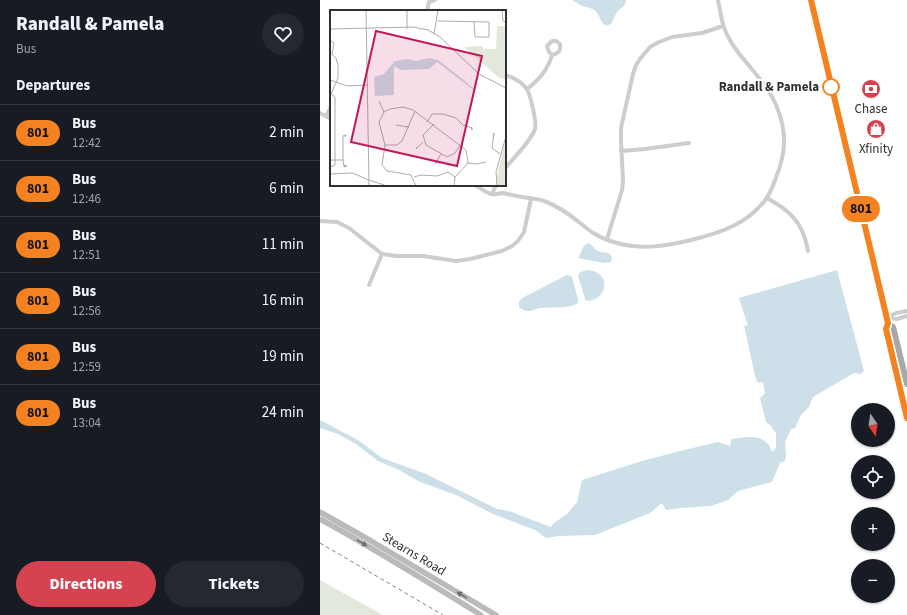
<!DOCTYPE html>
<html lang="en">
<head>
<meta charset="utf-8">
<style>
  :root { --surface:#171b24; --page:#242831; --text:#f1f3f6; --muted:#9ea1a6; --line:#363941; --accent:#d54351 }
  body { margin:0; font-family:"Source Sans 3",sans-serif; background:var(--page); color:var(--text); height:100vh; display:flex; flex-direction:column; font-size:15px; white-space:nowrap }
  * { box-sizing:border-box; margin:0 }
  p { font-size:13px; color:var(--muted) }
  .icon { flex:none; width:22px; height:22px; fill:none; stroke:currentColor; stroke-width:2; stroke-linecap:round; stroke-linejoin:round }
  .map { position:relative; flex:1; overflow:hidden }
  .details { display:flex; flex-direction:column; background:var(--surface); width:320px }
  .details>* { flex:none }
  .badge { padding:0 8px; border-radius:13px; font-size:14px; line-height:26px }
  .needle { width:26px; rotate:167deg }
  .buttons { position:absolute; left:531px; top:403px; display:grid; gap:8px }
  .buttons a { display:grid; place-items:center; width:44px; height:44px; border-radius:50%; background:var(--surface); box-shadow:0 1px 3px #0004; font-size:20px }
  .map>.badge { position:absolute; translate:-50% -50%; box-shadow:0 0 0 2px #fff }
  h2 { padding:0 16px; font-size:15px; line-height:36px }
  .round { display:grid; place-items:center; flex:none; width:42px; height:42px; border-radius:21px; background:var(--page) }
  .summary { display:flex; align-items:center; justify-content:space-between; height:68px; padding:0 16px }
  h1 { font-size:19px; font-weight:800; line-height:30px }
  .button { display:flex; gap:8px; margin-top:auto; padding:8px 16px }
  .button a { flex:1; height:46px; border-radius:24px; background:var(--accent); color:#fff; font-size:16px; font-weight:800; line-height:46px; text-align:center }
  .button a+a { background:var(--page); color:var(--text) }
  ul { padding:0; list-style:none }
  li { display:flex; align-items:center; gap:12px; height:56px; padding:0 16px; border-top:1px solid var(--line) }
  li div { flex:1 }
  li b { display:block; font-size:15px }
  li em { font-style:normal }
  li .badge { min-width:44px; font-weight:700; text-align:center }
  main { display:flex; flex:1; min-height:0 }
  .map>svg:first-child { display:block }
</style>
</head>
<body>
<main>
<section class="details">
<div class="summary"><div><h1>Randall &amp; Pamela</h1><p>Bus</p></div><a class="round"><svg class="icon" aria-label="heart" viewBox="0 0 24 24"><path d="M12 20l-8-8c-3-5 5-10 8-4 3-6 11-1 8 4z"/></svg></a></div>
<h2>Departures</h2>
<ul>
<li><span class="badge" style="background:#f58220;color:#111">801</span><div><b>Bus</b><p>12:42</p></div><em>2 min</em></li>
<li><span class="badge" style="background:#f58220;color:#111">801</span><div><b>Bus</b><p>12:46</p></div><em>6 min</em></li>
<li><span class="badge" style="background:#f58220;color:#111">801</span><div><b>Bus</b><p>12:51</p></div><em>11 min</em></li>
<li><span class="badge" style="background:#f58220;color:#111">801</span><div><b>Bus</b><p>12:56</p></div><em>16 min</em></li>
<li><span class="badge" style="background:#f58220;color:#111">801</span><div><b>Bus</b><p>12:59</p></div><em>19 min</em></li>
<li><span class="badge" style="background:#f58220;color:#111">801</span><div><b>Bus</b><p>13:04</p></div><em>24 min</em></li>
</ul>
<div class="button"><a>Directions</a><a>Tickets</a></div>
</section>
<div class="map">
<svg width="587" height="615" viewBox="0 0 587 615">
  <rect width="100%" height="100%" fill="#fff"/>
  <!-- green -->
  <polygon fill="#e3e8dc" points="0,580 63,615 0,615"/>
  <!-- water -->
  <g fill="#cddfe9">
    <path d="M 252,0 L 306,0 C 306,6 301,8 297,12 C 294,16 293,24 289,25 C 282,28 280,16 277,13 C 274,8 268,8 263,6 C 259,5 256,2 252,0 Z"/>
    <path d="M 268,243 C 273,245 274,249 278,251 C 284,254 289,250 292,258 L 291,262 L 284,263 L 258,258 L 264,246 Z"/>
    <path d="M 268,270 C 291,272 289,299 268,301 L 265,300 L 265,298 L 258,276 L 260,272 Z"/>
    <path d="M 517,270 L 544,371 L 540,374 L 534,373 L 493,397 L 489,407 L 481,415 L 475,428 L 471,429 L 465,442 L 466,455 L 465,461 L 460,463 L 452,482 L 418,491 L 408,500 L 391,506 L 360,508 L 346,510 L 342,503 L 330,513 L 275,535 L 239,536 L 226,538 L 215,530 L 173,514 L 136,495 L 100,482 L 79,470 L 58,461 L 36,444 L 18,434 L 0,428 L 0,420 L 38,440 L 62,458 L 106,474 L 177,509 L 189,511 L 231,527 L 234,523 L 247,514 L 257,502 L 262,480 L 322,461 L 360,451 L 398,442 L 410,446 L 411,439 C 423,438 439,433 448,444 C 450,446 451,450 452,452 L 456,448 L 456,433 L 451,426 L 446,422 L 440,398 L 445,393 L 443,382 L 438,383 L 435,376 L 424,325 L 428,326 L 419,298 Z"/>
    <path d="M 247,275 L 250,276 L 252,277 L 258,300 L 258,303 C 249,309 231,307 220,308 C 216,309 212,311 208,311 C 204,311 202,309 199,307 L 199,302 L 202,298 Z"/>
  </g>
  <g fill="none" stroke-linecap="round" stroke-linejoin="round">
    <!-- street -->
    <g stroke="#cdcdcd" stroke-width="4">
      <polyline points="107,11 109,2 115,0"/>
      <path d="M 185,75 C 192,77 201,82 206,88 C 210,92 217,123 215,129 C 211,141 193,159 185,168"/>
      <path d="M 207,89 C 219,80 228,70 232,55 L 229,52 L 227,46 L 232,41 L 236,41 L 240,44 C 241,51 239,53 232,55"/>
      <polyline points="0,113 11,119"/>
      <polyline points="6,116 11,107"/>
      <polyline points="301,151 325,149 369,143"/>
      <path d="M 155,185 C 160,188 165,192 171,194 C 174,195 179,193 183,193 C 192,195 200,197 209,198 C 214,199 219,199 224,201 C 238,206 249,214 260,223 C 265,226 269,231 275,234 C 281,238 290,241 297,243 C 322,250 347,246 371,240 C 400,233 428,224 446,199 C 450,193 453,186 455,180 C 461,166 465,150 464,136 C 461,103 446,86 426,62 C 420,55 414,48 410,40 C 402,28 401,14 398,0"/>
      <polyline points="172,194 176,185"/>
      <path d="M 447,198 C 463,207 478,217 484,236 C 486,241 487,246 488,251"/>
      <polyline points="0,221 17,222 29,228 62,254 77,256 103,256 136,261 150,259 182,251 192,246 198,241 204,232 211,199"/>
      <polyline points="287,239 302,190 303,181 301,141 301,128 313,74 316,65 320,59 330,47 339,42 352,37 382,33 403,26"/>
      <polyline points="49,285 62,254"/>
      <polyline points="566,318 576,313 587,311"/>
      <polyline points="568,318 577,319 587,316"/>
    </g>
    <!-- secondary -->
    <g stroke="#bababa" stroke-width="5.5">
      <polyline points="0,512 46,538 176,615"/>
      <path d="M 0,519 C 55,549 108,582 161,615"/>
    </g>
    <!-- primary -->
    <g stroke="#a8a8a8" stroke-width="6">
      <polyline points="491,0 566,318 568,323 573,327 587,384"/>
      <polyline points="568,323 566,329 587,418"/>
    </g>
    <!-- rail -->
    <polyline stroke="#858585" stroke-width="1" stroke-dasharray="4 3" stroke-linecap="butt" points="0,543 123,615"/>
  </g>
  <!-- one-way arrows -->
  <defs><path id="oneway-solid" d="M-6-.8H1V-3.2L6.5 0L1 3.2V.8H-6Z"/></defs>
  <g fill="#6e6e6e">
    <use href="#oneway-solid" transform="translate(42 543) rotate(31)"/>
    <use href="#oneway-solid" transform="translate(142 595) rotate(-149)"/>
  </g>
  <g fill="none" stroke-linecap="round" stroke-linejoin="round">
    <defs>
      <polyline id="line" points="491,0 568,323 566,329 587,418"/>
    </defs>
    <!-- line casing -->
    <use href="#line" stroke="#fff" stroke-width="9"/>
    <!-- line -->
    <use href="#line" stroke="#f58220" stroke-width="6"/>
  </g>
  <!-- icons -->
  <defs>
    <symbol id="bank-disc" viewBox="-11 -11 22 22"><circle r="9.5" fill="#d54351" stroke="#fff"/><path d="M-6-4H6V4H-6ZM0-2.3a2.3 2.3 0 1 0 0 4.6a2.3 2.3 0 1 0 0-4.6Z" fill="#fff"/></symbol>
    <symbol id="shop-disc" viewBox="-11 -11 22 22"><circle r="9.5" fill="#d54351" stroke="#fff"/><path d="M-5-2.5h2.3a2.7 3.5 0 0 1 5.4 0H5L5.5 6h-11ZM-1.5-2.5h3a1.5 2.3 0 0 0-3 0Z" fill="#fff"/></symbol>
  </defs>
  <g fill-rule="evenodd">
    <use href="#bank-disc" x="540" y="78" width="22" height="22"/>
    <use href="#shop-disc" x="545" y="118" width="22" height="22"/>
  </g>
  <!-- markers -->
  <circle fill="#fff" stroke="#f58220" stroke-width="2" cx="511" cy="87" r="8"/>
  <g text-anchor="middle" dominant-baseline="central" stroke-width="4" stroke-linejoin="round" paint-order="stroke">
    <!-- stop labels -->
    <g font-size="13" font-weight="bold" fill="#303030" stroke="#fff" text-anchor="end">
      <text x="499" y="87">Randall &amp; Pamela</text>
    </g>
    <!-- poi labels -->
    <g font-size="13" fill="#303030" stroke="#fff">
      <text x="551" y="109">Chase</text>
      <text x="556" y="149">Xfinity</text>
    </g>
    <!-- street labels -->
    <g font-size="13" fill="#303030" stroke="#fff">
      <text transform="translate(94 554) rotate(31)">Stearns Road</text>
    </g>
  </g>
  <!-- overview -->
  <g transform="translate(10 10)">
    <rect width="176" height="176" fill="#fff"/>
    <path d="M 167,16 L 176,16 L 176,70 L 168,67 L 134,37 L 152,36 L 153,39 L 166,39 ZM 176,127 L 176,176 L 168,176 L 166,170 Z" fill="#e3e8dc"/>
    <path d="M 99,48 L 108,50 L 135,71 L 155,89 L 107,52 L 99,59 L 71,60 L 64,56 L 64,85 L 45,86 L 44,67 L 54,64 L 65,51 L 77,49 L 86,51 Z" fill="#cddfe9"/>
    <path fill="none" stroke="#acacac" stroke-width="1" d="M 36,0 L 39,176M 172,0 L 173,11 L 176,12M 108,11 L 159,12 L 159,27 L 145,27 L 144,12M 0,19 L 83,17 L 98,20 L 110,27 L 149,64 L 176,78M 77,19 L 77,0M 104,24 L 108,0M 0,30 L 4,33 L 2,44M 0,43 L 6,48 L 8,55 L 8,68 L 1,84M 0,70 L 17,76 L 38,75M 49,91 L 54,102M 97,112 L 102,104 L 113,104 L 126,108 L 133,115 L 142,118 L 142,120 L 141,117M 104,114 L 93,125 L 96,135 L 117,147 L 125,143 L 130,135M 66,115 L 79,117M 13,126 L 16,125 L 16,126 L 13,126 L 13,150 L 14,156 L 14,157 L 17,156 L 14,155M 163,127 L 164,123 L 162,138 L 170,144M 55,135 L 67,135 L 72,131 L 85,101M 87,137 L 86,139 L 93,132M 0,150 L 13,150M 107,151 L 105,154 L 111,144M 138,153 L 146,154 L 156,152M 0,157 L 5,155 L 5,87 L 1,84M 0,164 L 22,163 L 39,170M 84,167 L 91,165 L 107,166 L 118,162 L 125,167M 39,170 L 57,176M 86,176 L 81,165 L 57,161 L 52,155 L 55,135 L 49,112 L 54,102 L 60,99 L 73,97 L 83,100 L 136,140 L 138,153 L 125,167 L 124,176M 167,176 L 166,162 L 176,126"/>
    <path fill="#c2185b" fill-opacity="0.15" stroke="#c2185b" stroke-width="2" d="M 46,21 L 152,46 L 127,156 L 21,132 Z"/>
    <rect width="176" height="176" fill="none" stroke="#303030" stroke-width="2"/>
  </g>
</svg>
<div class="buttons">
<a><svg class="needle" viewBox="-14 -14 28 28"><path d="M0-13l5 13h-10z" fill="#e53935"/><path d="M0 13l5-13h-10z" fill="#9ea1a6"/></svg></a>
<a><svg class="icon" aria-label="locate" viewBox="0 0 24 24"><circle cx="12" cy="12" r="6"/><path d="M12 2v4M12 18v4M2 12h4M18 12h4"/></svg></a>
<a>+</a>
<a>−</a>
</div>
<b class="badge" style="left:541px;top:209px;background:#f58220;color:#111">801</b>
</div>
</main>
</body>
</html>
